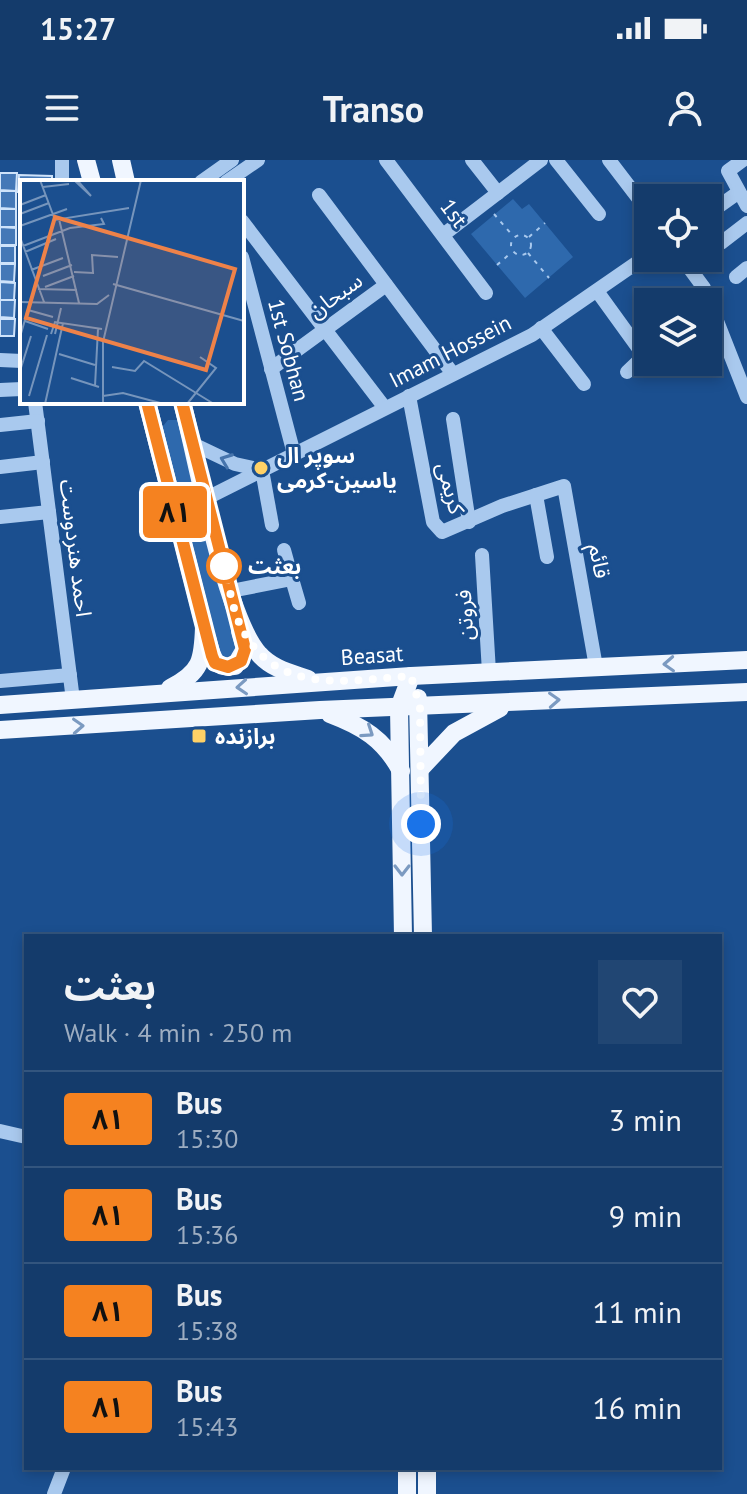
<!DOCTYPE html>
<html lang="en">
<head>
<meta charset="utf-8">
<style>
  :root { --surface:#143b6b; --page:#214673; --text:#f1f3f6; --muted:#9dadc1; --line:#33557e }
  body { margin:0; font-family:"PT Sans","Noto Sans Arabic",sans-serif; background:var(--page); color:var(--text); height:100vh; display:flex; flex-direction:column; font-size:30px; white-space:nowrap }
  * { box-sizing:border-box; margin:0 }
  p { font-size:26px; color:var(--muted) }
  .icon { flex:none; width:44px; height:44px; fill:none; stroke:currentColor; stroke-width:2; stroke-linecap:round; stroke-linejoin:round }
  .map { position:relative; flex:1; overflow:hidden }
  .side { position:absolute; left:24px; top:774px; width:698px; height:536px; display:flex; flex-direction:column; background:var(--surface); border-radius:0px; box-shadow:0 4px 12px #0003,0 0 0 2px var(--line) }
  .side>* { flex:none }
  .badge { padding:0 16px; border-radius:6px; font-size:28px; line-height:52px }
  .buttons { position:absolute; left:634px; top:24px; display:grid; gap:16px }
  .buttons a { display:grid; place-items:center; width:88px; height:88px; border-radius:0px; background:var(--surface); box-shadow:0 4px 12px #0003,0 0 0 2px var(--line); font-size:40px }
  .you { position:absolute; width:40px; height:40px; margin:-20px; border:6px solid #fff; border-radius:50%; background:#1a73e8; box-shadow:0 0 0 12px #1a73e833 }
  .map>.badge { position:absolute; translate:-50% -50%; box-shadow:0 0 0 4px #fff }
  .round { display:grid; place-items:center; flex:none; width:84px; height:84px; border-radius:0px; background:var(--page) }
  .head { display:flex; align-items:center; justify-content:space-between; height:136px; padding:0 40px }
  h1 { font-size:38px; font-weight:700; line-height:60px }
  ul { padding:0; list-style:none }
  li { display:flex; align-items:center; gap:24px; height:96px; padding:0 40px; border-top:2px solid var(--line) }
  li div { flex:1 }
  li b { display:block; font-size:30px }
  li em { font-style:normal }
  li .badge { min-width:88px; font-weight:700; text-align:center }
  .status { display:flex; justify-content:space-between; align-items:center; height:56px; padding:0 40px; background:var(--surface); direction:ltr }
  .status svg { height:22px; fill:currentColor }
  header { display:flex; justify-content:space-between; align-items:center; height:104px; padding:0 40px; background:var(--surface); font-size:36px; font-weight:700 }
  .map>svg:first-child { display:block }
</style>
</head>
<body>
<div class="status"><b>15:27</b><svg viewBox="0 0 49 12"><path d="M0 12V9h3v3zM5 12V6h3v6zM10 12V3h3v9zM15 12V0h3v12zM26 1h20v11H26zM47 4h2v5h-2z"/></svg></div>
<header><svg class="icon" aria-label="menu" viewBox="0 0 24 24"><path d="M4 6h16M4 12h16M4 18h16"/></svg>Transo<svg class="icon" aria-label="person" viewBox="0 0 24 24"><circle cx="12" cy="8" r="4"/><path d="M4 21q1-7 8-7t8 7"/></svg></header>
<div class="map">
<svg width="747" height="1334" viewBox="0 0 747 1334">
  <rect width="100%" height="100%" fill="#1b4f8f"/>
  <!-- green -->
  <g fill="#2e69ad">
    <polygon points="513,39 522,49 529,44 573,97 525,138 471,74"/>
    <polygon points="168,260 177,260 181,267 240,489 223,500 217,494 163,276 163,266"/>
  </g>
  <!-- building -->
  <g fill="#4478b7" stroke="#cfe3fa" stroke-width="2">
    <polygon points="0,13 17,13 16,31 0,30"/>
    <polygon points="19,15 52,16 52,22 22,22 22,32 18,32"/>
    <polygon points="0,31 16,31 16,49 0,48"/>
    <rect x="0" y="49" width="16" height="18"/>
    <polygon points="0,67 16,68 16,85 0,85"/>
    <rect x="0" y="86" width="15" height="17"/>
    <polygon points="0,104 15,104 14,122 0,121"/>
    <polygon points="0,122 15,123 14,140 0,140"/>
    <polygon points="0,140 15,140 14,158 0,157"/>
    <polygon points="0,159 15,159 14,176 0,176"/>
  </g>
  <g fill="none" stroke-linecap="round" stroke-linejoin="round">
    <!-- path -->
    <g stroke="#a9c9ee" stroke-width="2" stroke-dasharray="4 6" stroke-linecap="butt">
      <polyline points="494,54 513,76"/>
      <circle cx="521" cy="85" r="10"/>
      <polyline points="529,77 545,63"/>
      <polyline points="528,93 549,118"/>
      <polyline points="497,105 512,92"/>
    </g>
    <!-- minor -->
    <g stroke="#a9c9ee" stroke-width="14">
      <polyline points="386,0 486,133"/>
      <polyline points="472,0 498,33"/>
      <polyline points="556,0 599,54"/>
      <polyline points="609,0 648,51"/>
      <polyline points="743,0 728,11 747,46"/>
      <polyline points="62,22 62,0"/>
      <polyline points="201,22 232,0"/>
      <polyline points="226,22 258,0"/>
      <polyline points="319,35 453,214"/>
      <polyline points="708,54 739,32"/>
      <polyline points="242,61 385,248"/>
      <polyline points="443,75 541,0"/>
      <polyline points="721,83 747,63"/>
      <polyline points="242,97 294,294"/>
      <polyline points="682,98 704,128 747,237"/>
      <polyline points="736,117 747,108"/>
      <polyline points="597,131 644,196"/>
      <polyline points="541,168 584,224"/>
      <polyline points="0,200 22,201"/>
      <polyline points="271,209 386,125"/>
      <polyline points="627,212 648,192"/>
      <polyline points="0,230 22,229"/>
      <polyline points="409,236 433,362 442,372 502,346 564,326 596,507"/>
      <polyline points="35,242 73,540"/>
      <polyline points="453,259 469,362"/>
      <polyline points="0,265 38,261"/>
      <polyline points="193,284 235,304 262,310"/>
      <polyline points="0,307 43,302"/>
      <polyline points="262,310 272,365"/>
      <polyline points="536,335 547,397"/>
      <polyline points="207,338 532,175 648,95"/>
      <polyline points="0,357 49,352"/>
      <polyline points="284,390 292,419"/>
      <polyline points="482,395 489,512"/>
      <polyline points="231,431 292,419 299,443"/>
      <polyline points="0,521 70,515"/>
      <polyline points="0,971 26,977"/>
      <polyline points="54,1334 64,1308"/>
    </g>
    <!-- major -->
    <g stroke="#f0f6ff" stroke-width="18">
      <polyline points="86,0 92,22"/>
      <polyline points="121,0 126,22"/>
      <path d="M 147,242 L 204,467 C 203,500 201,513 170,528"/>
      <path d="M 182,242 C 197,298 225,457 259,494 C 272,509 291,513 308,519"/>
      <path d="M 207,478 C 212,495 213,510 235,506 L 245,489 L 240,471"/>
      <polyline points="418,538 423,776"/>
      <polyline points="0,545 411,516 747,500"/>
      <path d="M 330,554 C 362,566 384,579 401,611"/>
      <polyline points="0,570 320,550 747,532"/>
      <polyline points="421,608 454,573 500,548"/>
      <polyline points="403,776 399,548 411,516"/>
      <polyline points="407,1308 407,1334"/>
      <polyline points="427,1308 427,1334"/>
    </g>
  </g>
  <!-- one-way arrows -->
  <defs><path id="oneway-chevron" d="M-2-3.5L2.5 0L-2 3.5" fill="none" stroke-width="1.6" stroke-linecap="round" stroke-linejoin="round" transform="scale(2)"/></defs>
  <use stroke="#4674ac" href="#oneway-chevron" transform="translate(226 300) rotate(-159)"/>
  <g stroke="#7b9ac1">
    <use href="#oneway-chevron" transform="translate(669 504) rotate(177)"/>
    <use href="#oneway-chevron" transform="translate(242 527) rotate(176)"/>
    <use href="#oneway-chevron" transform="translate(554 540) rotate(-3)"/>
    <use href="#oneway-chevron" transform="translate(78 566) rotate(-3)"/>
    <use href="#oneway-chevron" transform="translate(368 572) rotate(34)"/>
    <use href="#oneway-chevron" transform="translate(402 710) rotate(90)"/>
  </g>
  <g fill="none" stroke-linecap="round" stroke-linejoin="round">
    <defs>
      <polyline id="line" points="147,242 212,496 215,503 228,507 241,501 245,489 182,242"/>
    </defs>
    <!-- line casing -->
    <use href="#line" stroke="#fff" stroke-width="18"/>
    <!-- line -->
    <use href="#line" stroke="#f58220" stroke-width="12"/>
    <!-- walk -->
    <path stroke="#fff" stroke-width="8" stroke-dasharray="0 14.4" d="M 224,406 C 229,423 231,443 238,460 C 271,537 344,521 411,516 L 420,547 L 421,664"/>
  </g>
  <!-- markers -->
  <g fill="#ffd166" stroke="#1b4f8f" stroke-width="3">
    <circle cx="261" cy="308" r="8"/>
    <rect x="191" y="568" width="16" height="16" rx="4"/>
  </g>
  <circle fill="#fff" stroke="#f58220" stroke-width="4" cx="224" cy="406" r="16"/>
  <g text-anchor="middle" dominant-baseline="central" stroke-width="6" stroke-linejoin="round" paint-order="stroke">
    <!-- street labels -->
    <g font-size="22" fill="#fff" stroke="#1b4f8f">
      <text transform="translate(454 53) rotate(53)">1st</text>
      <text transform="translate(335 135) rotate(-36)">سبحان</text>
      <text transform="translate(289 190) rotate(75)">1st Sobhan</text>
      <text transform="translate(450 191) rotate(-27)">Imam Hossein</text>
      <text transform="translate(451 328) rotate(75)">کریمی</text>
      <text transform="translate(76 388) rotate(83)">احمد هنردوست</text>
      <text transform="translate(600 401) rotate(80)">قائم</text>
      <text transform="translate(464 455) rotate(-93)">فروتن</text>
      <text transform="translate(372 495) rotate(-4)">Beasat</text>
    </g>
    <!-- poi labels -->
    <g font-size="22" font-weight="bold" fill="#fff" stroke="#1b4f8f" text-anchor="start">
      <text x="277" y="295">سوپر ال<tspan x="277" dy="25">یاسین-کرمی</tspan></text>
      <text x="215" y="576">برازنده</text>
    </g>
    <!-- stop labels -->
    <g font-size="22" font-weight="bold" fill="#fff" stroke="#1b4f8f" text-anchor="start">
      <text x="248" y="406">بعثت</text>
    </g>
  </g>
  <!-- overview -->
  <g transform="translate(20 20)">
    <rect width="224" height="224" fill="#1b4f8f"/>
    <path fill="none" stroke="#7695bc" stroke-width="2" d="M 20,0 L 35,40 L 109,28M 54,0 L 71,16 L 57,0M 23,7 L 49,4M 0,25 L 26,15M 0,34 L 29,23M 39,39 L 59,123M 0,46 L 47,29M 0,57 L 24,122M 3,66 L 50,48 L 84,44 L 81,38M 5,72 L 36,59M 11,90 L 43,78M 54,92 L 73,93 L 72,75 L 98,77M 23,96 L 52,85M 93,104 L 224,141M 25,107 L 54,96M 18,109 L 57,110M 0,122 L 77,124 L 89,115M 8,130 L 33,137M 5,141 L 28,149M 31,154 L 35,142 L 82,149M 35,154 L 41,128M 0,157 L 9,126M 39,174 L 75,185M 92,187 L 115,191 L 124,181 L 194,224M 0,191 L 11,156M 51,198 L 79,207M 75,206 L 78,149M 9,216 L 27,155M 83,216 L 103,213 L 144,224M 25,224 L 43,143M 83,224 L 83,162 L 121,0M 167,224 L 196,188 L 180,177"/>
    <path fill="#ee8249" fill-opacity="0.15" stroke="#ee8249" stroke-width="4" d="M 35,37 L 215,89 L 186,190 L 6,138 Z"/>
    <rect width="224" height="224" fill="none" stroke="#fff" stroke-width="4"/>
  </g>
</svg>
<div class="buttons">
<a><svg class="icon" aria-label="locate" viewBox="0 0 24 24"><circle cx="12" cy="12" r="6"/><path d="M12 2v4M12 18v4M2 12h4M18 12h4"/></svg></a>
<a><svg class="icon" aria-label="layers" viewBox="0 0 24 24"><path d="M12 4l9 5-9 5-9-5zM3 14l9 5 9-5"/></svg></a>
</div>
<div class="you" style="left:421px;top:664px"></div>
<b class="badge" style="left:175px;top:352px;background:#f58220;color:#111">۸۱</b>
<section class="side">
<div class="head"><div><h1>بعثت</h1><p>Walk · 4 min · 250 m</p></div><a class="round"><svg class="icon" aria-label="heart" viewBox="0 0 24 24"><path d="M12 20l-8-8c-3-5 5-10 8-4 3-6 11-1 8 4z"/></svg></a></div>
<ul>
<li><span class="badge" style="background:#f58220;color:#111">۸۱</span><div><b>Bus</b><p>15:30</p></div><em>3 min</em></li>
<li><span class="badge" style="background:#f58220;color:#111">۸۱</span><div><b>Bus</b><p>15:36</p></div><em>9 min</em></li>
<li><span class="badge" style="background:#f58220;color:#111">۸۱</span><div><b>Bus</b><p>15:38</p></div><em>11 min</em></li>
<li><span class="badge" style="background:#f58220;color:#111">۸۱</span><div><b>Bus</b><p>15:43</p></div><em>16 min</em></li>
</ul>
</section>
</div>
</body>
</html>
